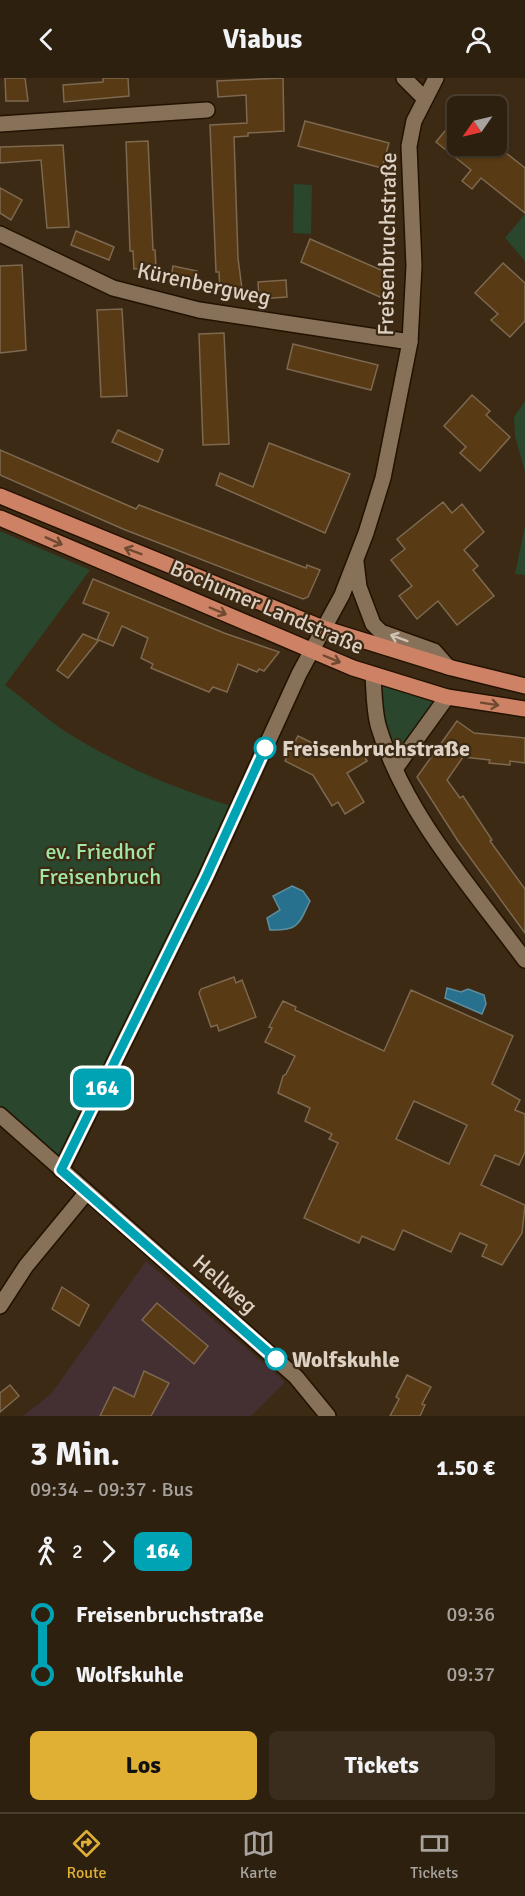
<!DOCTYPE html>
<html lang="de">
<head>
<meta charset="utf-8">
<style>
  :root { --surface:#2e200f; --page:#3a2d1d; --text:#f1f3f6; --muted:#a7a39e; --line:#493e2f; --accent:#dfb034 }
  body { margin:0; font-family:Signika,sans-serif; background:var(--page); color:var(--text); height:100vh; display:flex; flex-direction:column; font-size:22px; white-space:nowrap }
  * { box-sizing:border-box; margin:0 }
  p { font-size:20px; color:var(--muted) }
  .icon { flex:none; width:33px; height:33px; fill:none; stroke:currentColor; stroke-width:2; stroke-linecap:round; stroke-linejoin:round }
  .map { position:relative; height:1338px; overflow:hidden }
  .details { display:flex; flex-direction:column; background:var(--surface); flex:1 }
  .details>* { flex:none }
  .badge { padding:0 12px; border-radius:9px; font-size:21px; line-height:39px }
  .needle { width:39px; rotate:236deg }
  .tools { position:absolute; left:447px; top:18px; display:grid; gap:12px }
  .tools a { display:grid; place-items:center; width:60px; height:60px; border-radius:9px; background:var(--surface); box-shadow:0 2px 4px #0004,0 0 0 2px var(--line); font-size:30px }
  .map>.badge { position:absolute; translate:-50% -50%; box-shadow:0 0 0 3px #fff }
  .legs { display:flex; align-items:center; gap:9px; height:66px; padding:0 30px; font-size:20px }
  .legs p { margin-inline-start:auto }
  .overview { display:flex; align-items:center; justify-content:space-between; height:102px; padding:0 30px }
  h1 { font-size:33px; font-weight:700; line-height:45px }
  .primary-button { display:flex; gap:12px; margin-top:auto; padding:12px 30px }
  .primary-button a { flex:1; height:69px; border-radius:9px; background:var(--accent); color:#111; font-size:24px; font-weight:700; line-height:69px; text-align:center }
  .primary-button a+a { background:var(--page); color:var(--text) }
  ul { padding:0 30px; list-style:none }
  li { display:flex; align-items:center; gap:21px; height:60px; font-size:22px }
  li i { display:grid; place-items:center; width:9px; height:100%; margin:0 8px; background:currentColor }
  li i::after { content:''; width:15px; height:15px; margin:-8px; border:4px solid; border-radius:50%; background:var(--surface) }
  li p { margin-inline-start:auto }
  li:first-child i { background:linear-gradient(#0000 50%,currentColor 0) }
  li:last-child i { background:linear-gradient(currentColor 50%,#0000 0) }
  header { display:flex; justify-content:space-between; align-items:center; height:78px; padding:0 30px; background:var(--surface); font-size:27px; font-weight:700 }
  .tabs { display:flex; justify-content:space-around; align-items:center; height:84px; border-top:2px solid var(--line); background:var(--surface); font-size:16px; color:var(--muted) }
  .tabs a { display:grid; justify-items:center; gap:3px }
  .tabs .on { color:var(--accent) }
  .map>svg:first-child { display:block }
</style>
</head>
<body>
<header><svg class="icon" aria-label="back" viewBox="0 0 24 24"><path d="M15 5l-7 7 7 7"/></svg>Viabus<svg class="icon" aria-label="person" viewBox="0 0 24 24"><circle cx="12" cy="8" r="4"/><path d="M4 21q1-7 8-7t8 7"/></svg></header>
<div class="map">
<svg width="525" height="1338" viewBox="0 0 525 1338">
  <rect width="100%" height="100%" fill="#3d2a14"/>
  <!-- education -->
  <polygon fill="#442f33" points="146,1183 285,1304 251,1338 23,1338 51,1316"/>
  <!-- green -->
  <g fill="#2a462d">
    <polygon points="294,106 312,107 311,156 293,155"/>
    <polygon points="525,136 525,183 505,160"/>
    <polygon points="525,323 525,394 515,358 514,339"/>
    <polygon points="525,448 525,497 515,496"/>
    <path d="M 0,453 L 90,492 L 5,607 C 24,621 43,638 63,652 C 115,686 178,712 238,730 L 61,1090 L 0,1028 Z"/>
    <polygon points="374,598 446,619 395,689"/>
  </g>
  <!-- water -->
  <g fill="#27718e" stroke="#5e8e9e" stroke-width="1.5">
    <path d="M 292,808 L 303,813 L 310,823 C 299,845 300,853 270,852 L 267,840 L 280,832 L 273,818 Z"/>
    <polygon points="447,910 461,914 468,911 484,917 486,926 482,936 445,920"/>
  </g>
  <!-- building -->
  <g fill="#583a14" stroke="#7d6850" stroke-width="1.5" fill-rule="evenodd">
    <polygon points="5,0 25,0 28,23 6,23"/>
    <polygon points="103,0 128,0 129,18 64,24 63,7 103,4"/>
    <polygon points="283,0 284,53 248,55 248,58 234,59 238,180 242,211 220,212 219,194 216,194 210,47 247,45 246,17 218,19 217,3"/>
    <polygon points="458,37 458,68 496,67 525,90 525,135 481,100 472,111 462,103 471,92 436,64"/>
    <polygon points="305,43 389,65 382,90 298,68"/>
    <polygon points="148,63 153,172 155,172 156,190 134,191 133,173 130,173 126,64"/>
    <polygon points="63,67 69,149 47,150 41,82 0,85 0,69"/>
    <polygon points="0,110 22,122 11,142 0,135"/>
    <polygon points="76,153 114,169 109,182 71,167"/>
    <polygon points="310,161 390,196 380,219 301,184"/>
    <polygon points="503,185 525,205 525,243 510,259 491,242 498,236 475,215"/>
    <polygon points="22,187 26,272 0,275 0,188"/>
    <polygon points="173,188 197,193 194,206 171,200"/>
    <polygon points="286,202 287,219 259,221 258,204"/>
    <polygon points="122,231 127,318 101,319 97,232"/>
    <polygon points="224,255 229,366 203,367 199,256"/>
    <polygon points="293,266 378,287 371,312 287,291"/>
    <polygon points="472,317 490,333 486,337 510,359 480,393 460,375 466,369 444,348"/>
    <polygon points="118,352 163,372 158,384 112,364"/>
    <polygon points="269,365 350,396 325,455 216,407 220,395 253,409"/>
    <polygon points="0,372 136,431 139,427 306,490 307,487 320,492 308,519 303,521 123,451 0,397"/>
    <polygon points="443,424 452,435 462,426 484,454 464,472 478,488 473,492 494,518 457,547 438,523 417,541 399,518 412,508 391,482 405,471 397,461"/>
    <polygon points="93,501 224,555 279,574 264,593 259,591 257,594 238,586 227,614 213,609 209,614 151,590 153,586 141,580 148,560 122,548 113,568 99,562 68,600 57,592 83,556 97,562 109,535 83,525"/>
    <polygon points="457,643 474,655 525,660 525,685 510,683 510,687 489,685 490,682 463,679 447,702 460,720 463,718 492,762 490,763 525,811 525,855 458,763 417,699"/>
    <polygon points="298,658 335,676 356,664 367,683 347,695 364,724 345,736 338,724 332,728 313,697 285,683"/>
    <polygon points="234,899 236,905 242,902 256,939 219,953 217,947 211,949 199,915 201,911"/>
    <path d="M 411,912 L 513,958 L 492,1006 L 520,1022 L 515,1032 L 525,1036 L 525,1074 L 519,1087 L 495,1077 L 481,1107 L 525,1127 L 522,1155 L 502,1187 L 482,1178 L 487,1167 L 460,1155 L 451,1174 L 403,1152 L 394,1172 L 362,1158 L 359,1165 L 304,1140 L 338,1065 L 329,1061 L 332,1056 L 305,1043 L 310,1030 L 278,1015 L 283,998 L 286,996 L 295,978 L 265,964 L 272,950 L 269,949 L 283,923 L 296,929 L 295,932 L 384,973 ZM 414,1023 L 467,1047 L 449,1086 L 396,1061 Z"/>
    <polygon points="62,1209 89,1227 79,1248 52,1231"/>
    <polygon points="157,1225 208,1268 194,1286 142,1242"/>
    <polygon points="144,1293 169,1305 151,1338 100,1338 114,1309 134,1319"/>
    <polygon points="407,1297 431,1309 422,1326 425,1327 420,1338 390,1338 399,1321 396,1319"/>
    <polygon points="10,1307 19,1318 0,1334 0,1315"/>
  </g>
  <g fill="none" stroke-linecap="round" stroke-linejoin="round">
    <defs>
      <g id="minor">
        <polyline points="404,0 424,20"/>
        <polyline points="0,46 207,32"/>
        <polyline points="0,156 113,210 199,232 410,264"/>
        <polyline points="356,484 359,509 373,546 381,554 434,573 448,589"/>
        <path d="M 373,597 C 374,613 374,631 378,647 C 404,735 471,809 525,882"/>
        <polyline points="395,691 447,619"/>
        <polyline points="0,1037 296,1299 328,1338"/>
        <polyline points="61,1092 206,799 299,596 342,517 366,455 383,400 410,264 414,188 409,68 414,43 436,0"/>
        <polyline points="0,1228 26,1188 87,1114"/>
      </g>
      <g id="major">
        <polyline points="0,418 323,550 452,590 525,608"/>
        <polyline points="0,440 353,590 447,619 525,631"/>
      </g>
    </defs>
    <!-- minor casing -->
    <use href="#minor" stroke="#231200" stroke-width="18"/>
    <!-- major casing -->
    <use href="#major" stroke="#231200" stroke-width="18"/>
    <!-- minor -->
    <use href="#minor" stroke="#877159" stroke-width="15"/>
    <!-- major -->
    <use href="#major" stroke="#cd8265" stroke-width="15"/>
  </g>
  <!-- one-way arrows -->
  <defs><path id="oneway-shaft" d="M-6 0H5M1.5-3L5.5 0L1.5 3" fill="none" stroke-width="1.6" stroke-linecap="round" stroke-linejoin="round" transform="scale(1.5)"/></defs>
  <g stroke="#6f4930">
    <use href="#oneway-shaft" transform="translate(54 463) rotate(24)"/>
    <use href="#oneway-shaft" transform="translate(133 473) rotate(-159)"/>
    <use href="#oneway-shaft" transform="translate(218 533) rotate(23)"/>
    <use href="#oneway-shaft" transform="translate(332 581) rotate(23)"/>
    <use href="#oneway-shaft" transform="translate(490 626) rotate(9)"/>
  </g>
  <use stroke="#d0c3b4" href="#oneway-shaft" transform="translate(399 560) rotate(-160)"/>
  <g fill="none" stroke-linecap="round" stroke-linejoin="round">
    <defs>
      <polyline id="line-1" points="265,670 206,799 61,1092 276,1281"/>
    </defs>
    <!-- line-1 casing -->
    <use href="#line-1" stroke="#fff" stroke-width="14"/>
    <!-- line-1 -->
    <use href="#line-1" stroke="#00a3b4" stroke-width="9"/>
  </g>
  <!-- markers -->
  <g fill="#fff" stroke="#00a3b4" stroke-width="3">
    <circle cx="265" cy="670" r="10"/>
    <circle cx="276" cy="1281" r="10"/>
  </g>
  <g text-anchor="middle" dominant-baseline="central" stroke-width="4.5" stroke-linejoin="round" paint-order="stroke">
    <!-- street labels -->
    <g font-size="22" fill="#ddd1c4" stroke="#3d2a14">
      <text transform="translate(387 166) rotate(-89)">Freisenbruchstraße</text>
      <text transform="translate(204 206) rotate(12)">Kürenbergweg</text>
      <text transform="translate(267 529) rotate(23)">Bochumer Landstraße</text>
      <text transform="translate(225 1206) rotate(41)">Hellweg</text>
    </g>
    <!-- stop labels -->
    <g font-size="22" font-weight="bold" fill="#ddd1c4" stroke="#3d2a14" text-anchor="start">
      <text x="282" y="670">Freisenbruchstraße</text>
      <text x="292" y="1281">Wolfskuhle</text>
    </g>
    <!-- park labels -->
    <g font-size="22" fill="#a0e7a5" stroke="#3d2a14">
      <text x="100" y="773">ev. Friedhof<tspan x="100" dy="25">Freisenbruch</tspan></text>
    </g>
  </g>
</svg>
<div class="tools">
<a><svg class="needle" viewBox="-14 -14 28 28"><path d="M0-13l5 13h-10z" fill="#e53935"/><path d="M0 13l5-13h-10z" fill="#a7a39e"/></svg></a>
</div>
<b class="badge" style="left:102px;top:1010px;background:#00a3b4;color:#fff">164</b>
</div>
<section class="details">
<div class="overview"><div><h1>3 Min.</h1><p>09:34 – 09:37 · Bus</p></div><b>1.50 €</b></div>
<div class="legs"><svg class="icon" aria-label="walk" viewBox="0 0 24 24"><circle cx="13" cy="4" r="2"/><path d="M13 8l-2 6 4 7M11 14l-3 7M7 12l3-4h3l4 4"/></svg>2<svg class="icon" aria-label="forward" viewBox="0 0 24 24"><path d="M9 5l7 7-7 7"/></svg><b class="badge" style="background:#00a3b4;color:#fff">164</b></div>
<ul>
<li><i style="color:#00a3b4"></i><b>Freisenbruchstraße</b><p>09:36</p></li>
<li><i style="color:#00a3b4"></i><b>Wolfskuhle</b><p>09:37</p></li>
</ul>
<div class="primary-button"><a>Los</a><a>Tickets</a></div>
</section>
<nav class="tabs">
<a class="on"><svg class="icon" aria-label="directions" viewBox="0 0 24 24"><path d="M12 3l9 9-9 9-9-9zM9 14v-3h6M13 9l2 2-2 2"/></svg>Route</a>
<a><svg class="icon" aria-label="map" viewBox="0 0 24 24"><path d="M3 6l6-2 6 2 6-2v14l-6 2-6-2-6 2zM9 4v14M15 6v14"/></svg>Karte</a>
<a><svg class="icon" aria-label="tickets" viewBox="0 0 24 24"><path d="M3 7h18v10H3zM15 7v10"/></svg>Tickets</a>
</nav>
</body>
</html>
